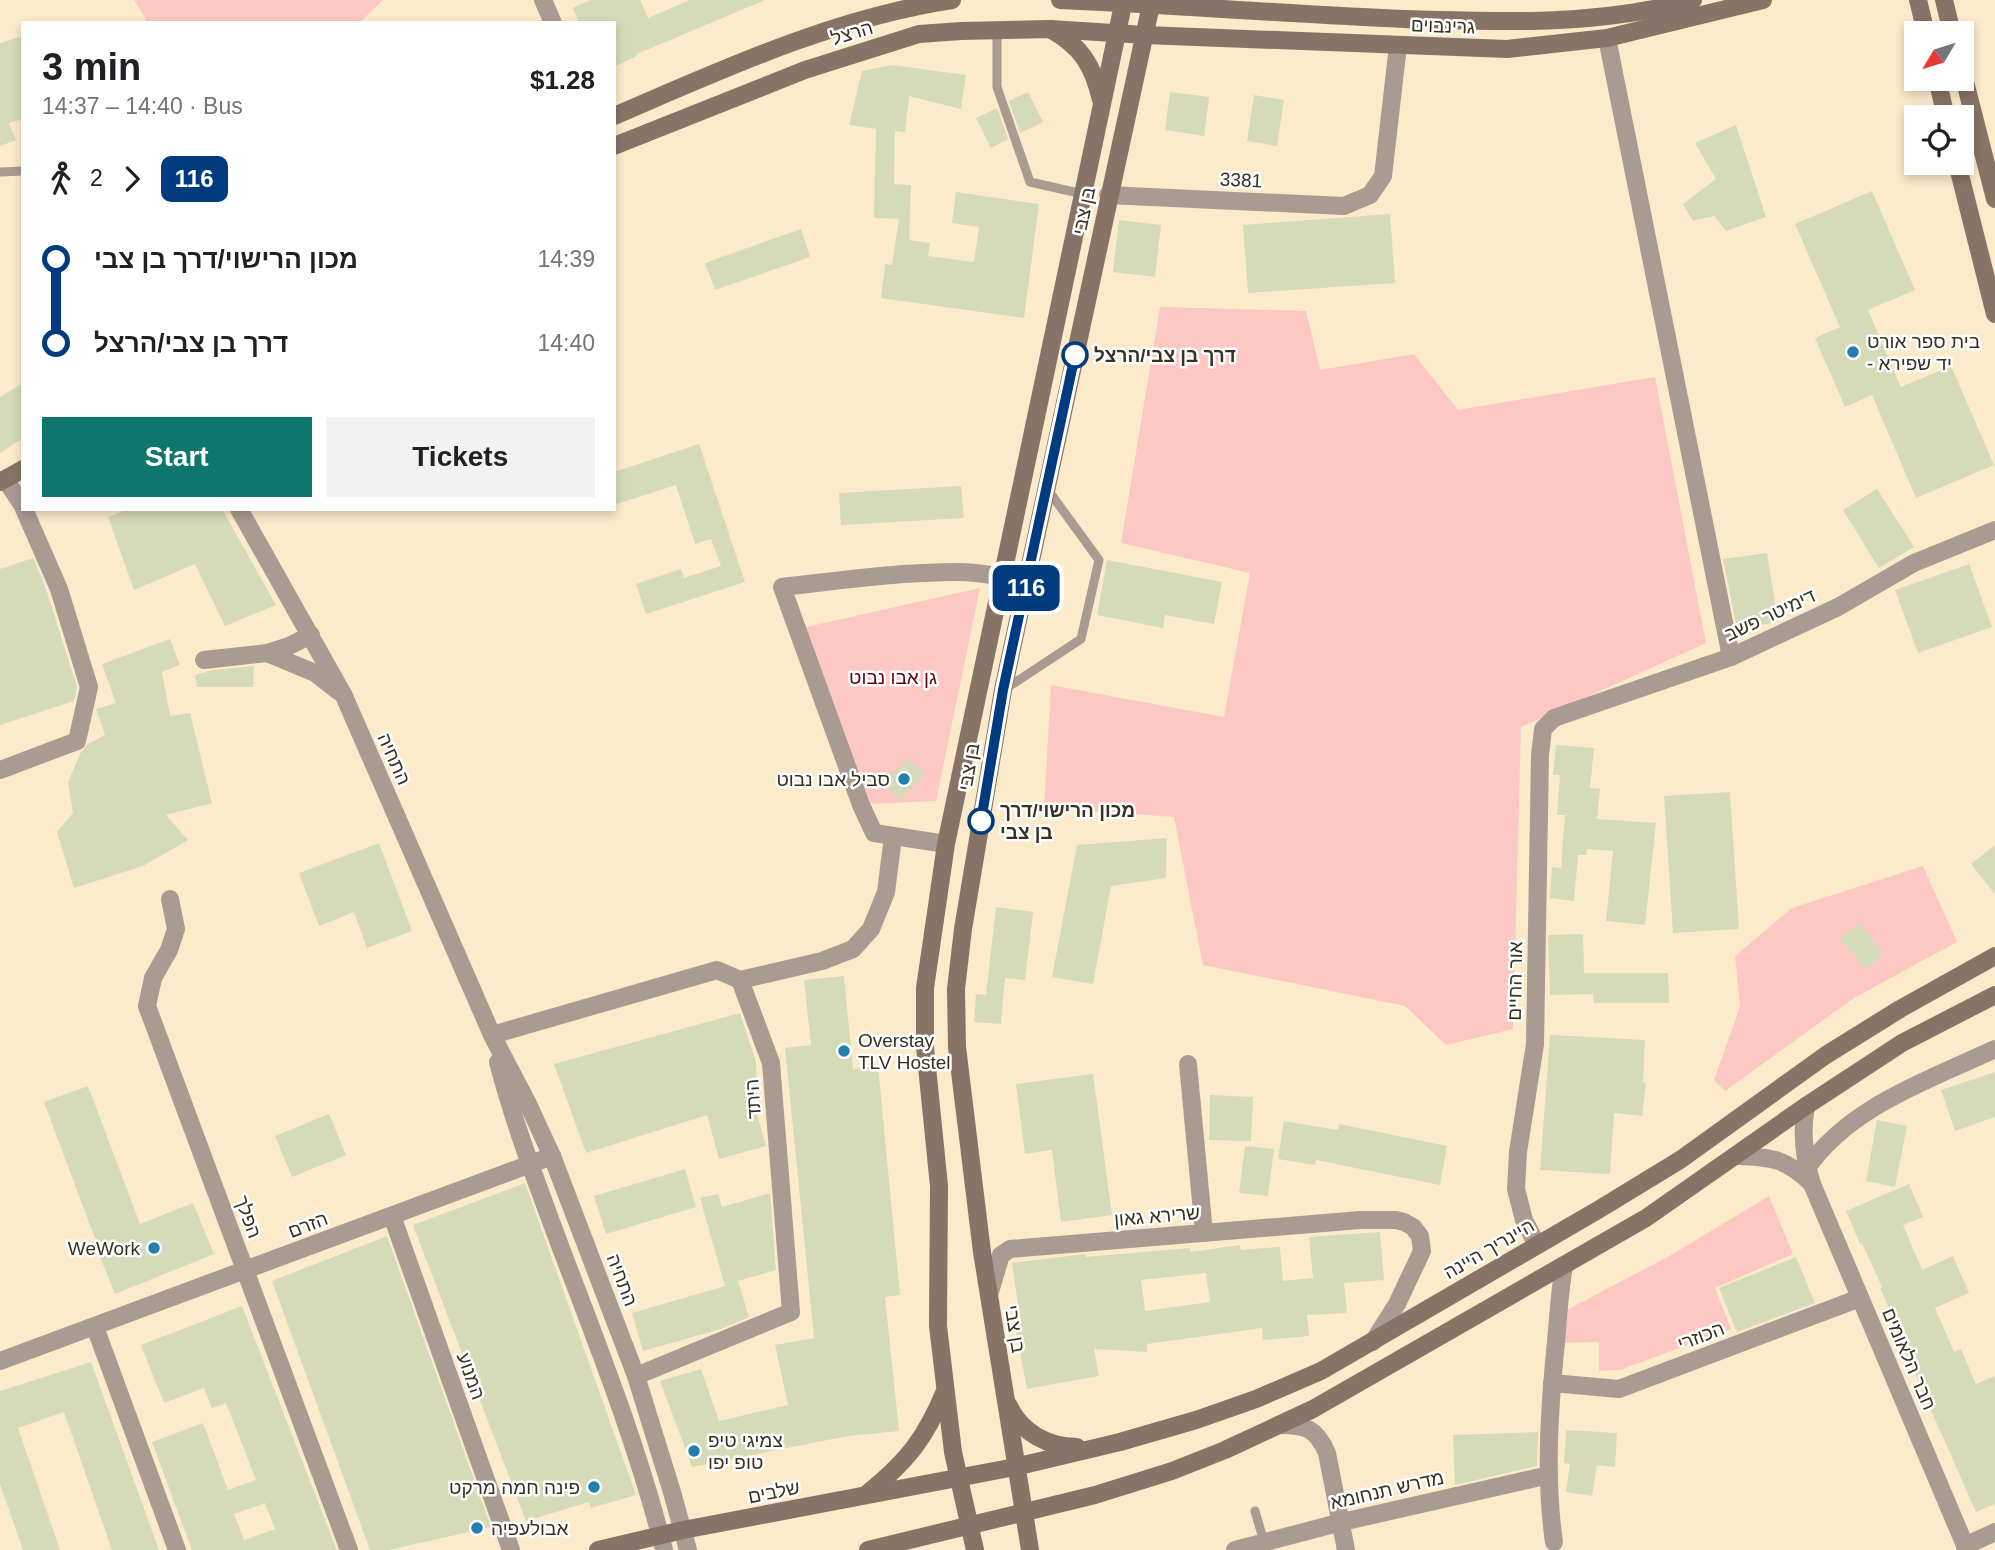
<!DOCTYPE html>
<html lang="en">
<head>
<meta charset="utf-8">
<style>
  :root { --surface:#fff; --page:#f2f2f2; --text:#202124; --muted:#757577; --accent:#0f766e }
  body { margin:0; font-family:Arial,Heebo,sans-serif; background:var(--page); color:var(--text); height:100vh; display:flex; flex-direction:column; font-size:26px; white-space:nowrap }
  * { box-sizing:border-box; margin:0 }
  p { font-size:23px; color:var(--muted) }
  .icon { flex:none; width:38px; height:38px; fill:none; stroke:currentColor; stroke-width:2; stroke-linecap:round; stroke-linejoin:round }
  .map { position:relative; flex:1; overflow:hidden }
  .drawer { position:absolute; left:21px; top:21px; width:595px; height:490px; display:flex; flex-direction:column; background:var(--surface); border-radius:0px; box-shadow:0 4px 10px #0003 }
  .drawer>* { flex:none }
  .badge { padding:0 14px; border-radius:10px; font-size:24px; line-height:46px }
  .needle { width:46px; rotate:232deg }
  .buttons { position:absolute; left:1904px; top:21px; display:grid; gap:14px }
  .buttons a { display:grid; place-items:center; width:70px; height:70px; border-radius:0px; background:var(--surface); box-shadow:0 4px 10px #0003; font-size:35px }
  .map>.badge { position:absolute; translate:-50% -50%; box-shadow:0 0 0 4px #fff }
  .legs { display:flex; align-items:center; gap:10px; height:77px; padding:0 21px; font-size:23px }
  .legs p { margin-inline-start:auto }
  .summary { display:flex; align-items:center; justify-content:space-between; height:119px; padding:0 21px }
  h1 { font-size:38px; font-weight:700; line-height:52px }
  .primary-button { display:flex; gap:14px; margin-top:auto; padding:14px 21px }
  .primary-button a { flex:1; height:80px; border-radius:0px; background:var(--accent); color:#fff; font-size:28px; font-weight:700; line-height:80px; text-align:center }
  .primary-button a+a { background:var(--page); color:var(--text) }
  ul { padding:0 21px; list-style:none }
  li { display:flex; align-items:center; gap:24px; height:84px; font-size:26px }
  li i { display:grid; place-items:center; width:10px; height:100%; margin:0 9px; background:currentColor }
  li i::after { content:''; width:18px; height:18px; margin:-9px; border:5px solid; border-radius:50%; background:var(--surface) }
  li p { margin-inline-start:auto }
  li:first-child i { background:linear-gradient(#0000 50%,currentColor 0) }
  li:last-child i { background:linear-gradient(currentColor 50%,#0000 0) }
  .map>svg:first-child { display:block }
</style>
</head>
<body>
<div class="map">
<svg width="1995" height="1550" viewBox="0 0 1995 1550">
  <rect width="100%" height="100%" fill="#fbebca"/>
  <!-- green -->
  <g fill="#fdc8c3">
    <polygon points="134,0 383,0 359,23 148,23"/>
    <polygon points="1160,307 1306,311 1320,370 1414,354 1458,410 1655,377 1706,643 1521,727 1513,1029 1446,1045 1405,1006 1203,965 1174,817 1044,808 1051,685 1224,717 1250,573 1121,543"/>
    <polygon points="980,588 936,801 867,804 802,628"/>
    <polygon points="1923,866 1957,942 1854,998 1725,1091 1714,1080 1740,1007 1735,956 1792,908"/>
    <polygon points="1769,1196 1793,1254 1715,1288 1731,1329 1620,1370 1599,1371 1599,1342 1565,1343 1567,1310 1671,1255"/>
  </g>
  <!-- building -->
  <g fill="#d5dbb9" fill-rule="evenodd">
    <polygon points="590,0 640,0 648,18 690,0 765,0 637,54 637,56 614,67 614,23 579,23 573,8"/>
    <polygon points="23,36 23,119 9,123 16,140 0,146 0,43"/>
    <polygon points="892,65 966,75 961,109 909,96 905,132 895,131 894,184 911,185 909,240 930,243 928,256 974,262 979,227 952,223 956,192 1039,204 1024,318 881,298 885,264 892,265 899,219 874,218 876,129 849,125 862,71"/>
    <polygon points="1028,92 1043,122 1020,133 1009,101"/>
    <polygon points="1170,92 1209,97 1204,136 1165,130"/>
    <polygon points="1254,95 1284,100 1277,146 1247,141"/>
    <polygon points="997,108 1008,139 991,148 976,118"/>
    <polygon points="1736,125 1766,217 1726,231 1714,216 1693,221 1683,204 1716,179 1695,143"/>
    <polygon points="1872,191 1915,290 1868,310 1901,387 1951,366 1994,465 1916,498 1872,395 1845,407 1815,338 1840,327 1795,224"/>
    <polygon points="1390,214 1395,283 1248,293 1243,225"/>
    <polygon points="1119,220 1161,225 1155,277 1113,272"/>
    <polygon points="801,229 810,257 715,290 705,263"/>
    <polygon points="23,383 23,438 0,453 0,397"/>
    <polygon points="699,444 745,582 646,614 636,584 681,569 684,578 721,566 711,539 695,544 676,485 614,505 614,472"/>
    <polygon points="961,486 964,518 841,525 839,493"/>
    <polygon points="1877,489 1914,547 1879,568 1843,510"/>
    <polygon points="128,509 222,509 276,605 225,626 195,564 134,590 108,517"/>
    <polygon points="1767,553 1778,622 1737,629 1723,559"/>
    <polygon points="33,558 44,583 77,687 74,701 0,725 0,569"/>
    <polygon points="1107,560 1222,582 1214,624 1165,615 1163,628 1097,615"/>
    <polygon points="1969,564 1992,627 1918,653 1895,590"/>
    <polygon points="170,639 180,665 162,672 170,716 190,713 212,803 166,815 188,840 143,866 74,888 57,832 73,813 68,782 81,752 88,744 105,735 96,709 116,703 102,664"/>
    <polygon points="254,666 253,687 197,687 195,675 213,670"/>
    <polygon points="1556,745 1594,748 1590,788 1600,789 1597,819 1656,823 1645,925 1606,921 1613,851 1587,849 1586,855 1578,855 1574,901 1550,898 1552,867 1561,868 1565,815 1557,815 1560,775 1553,775"/>
    <polygon points="908,758 925,774 900,800 883,784"/>
    <polygon points="1730,792 1739,929 1673,933 1664,796"/>
    <polygon points="1167,838 1166,878 1111,886 1093,984 1052,977 1077,845"/>
    <polygon points="379,843 412,931 367,948 354,912 319,926 299,873"/>
    <polygon points="1995,845 1995,894 1971,864"/>
    <polygon points="996,907 1033,912 1025,980 1005,978 1001,1024 974,1022 976,994 986,995"/>
    <polygon points="1859,923 1884,954 1866,969 1840,939"/>
    <polygon points="1583,934 1584,973 1668,973 1669,1003 1594,1003 1593,994 1550,995 1548,935"/>
    <polygon points="844,976 853,1069 878,1066 900,1295 885,1297 899,1431 848,1436 692,1467 660,1381 701,1369 719,1421 788,1405 775,1345 814,1338 785,1048 811,1045 804,980"/>
    <polygon points="740,1013 756,1062 757,1099 753,1100 766,1146 719,1159 707,1115 586,1153 554,1064"/>
    <polygon points="1550,1035 1645,1040 1643,1082 1646,1083 1642,1116 1614,1113 1610,1174 1540,1170"/>
    <polygon points="1995,1072 1995,1117 1955,1131 1941,1090"/>
    <polygon points="1093,1074 1112,1215 1061,1222 1052,1150 1025,1154 1016,1084"/>
    <polygon points="88,1086 140,1224 193,1203 214,1254 115,1294 94,1242 96,1241 44,1102"/>
    <polygon points="1210,1095 1253,1097 1251,1141 1209,1140"/>
    <polygon points="329,1114 346,1155 292,1177 275,1136"/>
    <polygon points="1877,1120 1907,1126 1895,1187 1866,1181"/>
    <polygon points="1284,1121 1338,1130 1339,1124 1447,1146 1440,1185 1316,1160 1315,1165 1278,1159"/>
    <polygon points="1245,1146 1274,1149 1268,1196 1239,1193"/>
    <polygon points="685,1169 696,1207 606,1234 594,1196"/>
    <polygon points="525,1183 636,1495 591,1508 589,1502 526,1521 413,1225"/>
    <polygon points="1909,1184 1923,1217 1903,1225 1922,1270 1953,1256 1969,1293 1935,1308 1954,1352 1961,1349 1976,1384 1995,1376 1995,1504 1976,1512 1896,1331 1898,1330 1880,1288 1882,1287 1862,1243 1860,1244 1846,1211"/>
    <polygon points="770,1193 776,1270 738,1281 749,1317 721,1329 643,1351 632,1313 725,1286 700,1198 718,1194 722,1207"/>
    <path d="M 1380,1232 L 1384,1280 L 1344,1283 L 1347,1313 L 1307,1315 L 1309,1336 L 1263,1340 L 1262,1328 L 1147,1344 L 1147,1352 L 1094,1349 L 1099,1376 L 1027,1389 L 1015,1326 L 1021,1324 L 1012,1263 L 1085,1254 L 1086,1257 L 1190,1248 L 1191,1252 L 1240,1245 L 1241,1250 L 1280,1247 L 1283,1281 L 1313,1278 L 1309,1237 ZM 1206,1273 L 1210,1302 L 1145,1311 L 1141,1280 Z"/>
    <polygon points="387,1236 491,1527 389,1550 370,1550 272,1281"/>
    <polygon points="1796,1257 1815,1303 1737,1332 1719,1288"/>
    <path d="M 242,1306 L 331,1535 L 337,1550 L 192,1550 L 152,1442 L 203,1423 L 228,1490 L 256,1480 L 226,1403 L 212,1408 L 204,1388 L 164,1403 L 141,1345 ZM 265,1503 L 275,1529 L 244,1540 L 234,1514 Z"/>
    <polygon points="91,1362 159,1550 112,1550 64,1412 18,1428 60,1550 23,1550 0,1484 0,1391"/>
    <polygon points="1566,1430 1617,1433 1615,1467 1597,1465 1592,1496 1566,1492 1570,1464 1564,1463"/>
    <polygon points="1538,1432 1537,1466 1455,1485 1453,1435"/>
  </g>
  <g fill="none" stroke-linecap="round" stroke-linejoin="round">
    <!-- lane -->
    <g stroke="#a99b92" stroke-width="9">
      <polyline points="997,30 997,87 1030,182 1083,194"/>
      <polyline points="0,172 23,171"/>
      <polyline points="1005,689 1081,639 1099,560 1048,490"/>
      <polyline points="1255,1511 1264,1542"/>
    </g>
    <!-- street -->
    <g stroke="#a99b92" stroke-width="18">
      <polyline points="543,0 553,23"/>
      <polyline points="1607,38 1731,657"/>
      <polyline points="1108,195 1344,206 1370,195 1383,176 1398,46"/>
      <polyline points="5,479 23,506"/>
      <polyline points="239,509 344,696 492,1035 528,1104 552,1156 636,1376 672,1492 688,1550"/>
      <polyline points="267,653 315,673 338,691"/>
      <polyline points="204,660 267,653 289,646 311,635"/>
      <polyline points="0,770 77,741 89,687 59,589 24,509"/>
      <path d="M 946,844 L 874,833 L 861,805 L 782,587 C 829,582 875,575 922,573 C 949,572 976,570 1002,578"/>
      <polyline points="170,899 176,929 169,950 153,978 147,1006 349,1550"/>
      <polyline points="740,980 822,961 853,949 871,929 886,892 893,837"/>
      <polyline points="492,1035 717,970 740,980 771,1063 791,1312 636,1376"/>
      <path d="M 498,1062 C 514,1124 537,1183 559,1243 C 597,1343 638,1446 664,1550"/>
      <polyline points="1188,1064 1204,1233"/>
      <path d="M 1806,1106 C 1801,1133 1804,1158 1812,1184 L 1967,1550"/>
      <path d="M 1738,1156 C 1772,1157 1787,1159 1812,1184"/>
      <path d="M 1807,1168 C 1850,1106 1929,1080 1995,1049"/>
      <polyline points="392,1216 511,1550"/>
      <polyline points="1537,1245 1524,1220 1516,1189 1518,1152 1535,1044 1540,755 1543,729 1554,718 1731,657 1838,607 1914,563 1995,530"/>
      <polyline points="989,1295 1001,1255 1010,1249 1360,1220 1396,1220 1404,1222 1413,1227 1420,1236 1422,1251 1397,1304 1373,1342"/>
      <polyline points="95,1327 177,1550"/>
      <polyline points="0,1361 552,1156"/>
      <polyline points="1552,1383 1619,1389 1860,1298"/>
      <path d="M 1280,1425 C 1306,1425 1316,1428 1327,1453 L 1346,1550"/>
      <path d="M 1554,1542 C 1545,1480 1549,1415 1555,1352 C 1558,1324 1559,1294 1564,1266"/>
      <polyline points="1965,1546 1995,1532"/>
      <polyline points="1235,1550 1342,1522 1549,1475"/>
    </g>
    <!-- secondary -->
    <g stroke="#887467" stroke-width="18">
      <path d="M 1060,0 C 1174,5 1289,14 1404,19 C 1501,22 1597,26 1693,0"/>
      <polyline points="1918,0 1926,33"/>
      <polyline points="1944,0 1952,33"/>
      <path d="M 1050,29 C 1081,46 1093,65 1101,100"/>
      <polyline points="1962,70 1995,199"/>
      <polyline points="1937,79 1946,117"/>
      <path d="M 614,116 C 724,69 833,18 952,0"/>
      <polyline points="614,146 805,70 919,34 961,31 1050,29 1145,35 1507,49 1607,38 1763,0"/>
      <polyline points="1957,163 1995,314"/>
      <polyline points="0,482 23,469"/>
      <path d="M 1009,1406 C 1021,1433 1049,1447 1077,1447"/>
      <path d="M 868,1493 C 908,1460 925,1439 945,1391"/>
      <polyline points="598,1550 683,1530 1015,1467 1120,1442 1196,1420 1256,1399 1321,1371 1598,1210 1680,1160 1826,1055 1900,1009 1995,956"/>
      <polyline points="868,1550 1095,1495 1172,1471 1225,1450 1313,1409 1646,1218 1806,1106 1902,1043 1995,995"/>
      <polyline points="975,1550 953,1452 938,1326 939,1186 925,1047 925,988 946,844 1124,0"/>
      <polyline points="1030,1550 982,1252 957,1047 956,989 963,929 1003,690 1152,0"/>
    </g>
  </g>
  <g fill="none" stroke-linecap="round" stroke-linejoin="round">
    <defs>
      <polyline id="line-1" points="981,821 1003,690 1075,355"/>
    </defs>
    <!-- line-1 casing -->
    <use href="#line-1" stroke="#fff" stroke-width="16"/>
    <!-- line-1 -->
    <use href="#line-1" stroke="#003b80" stroke-width="10"/>
  </g>
  <!-- markers -->
  <g fill="#2180ac" stroke="#fff" stroke-width="2.5">
    <circle cx="1853" cy="352" r="7"/>
    <circle cx="904" cy="779" r="7"/>
    <circle cx="844" cy="1051" r="7"/>
    <circle cx="154" cy="1248" r="7"/>
    <circle cx="694" cy="1451" r="7"/>
    <circle cx="594" cy="1487" r="7"/>
    <circle cx="477" cy="1528" r="7"/>
  </g>
  <g fill="#fff" stroke="#003b80" stroke-width="3.5">
    <circle cx="1075" cy="355" r="12"/>
    <circle cx="981" cy="821" r="12"/>
  </g>
  <g text-anchor="middle" dominant-baseline="central" stroke-width="5" stroke-linejoin="round" paint-order="stroke">
    <!-- street labels -->
    <g font-size="19" fill="#373124" stroke="#fff">
      <text transform="translate(1443 26) rotate(2)">גרינבוים</text>
      <text transform="translate(852 33) rotate(-17)">הרצל</text>
      <text transform="translate(1241 180) rotate(3)">3381</text>
      <text transform="translate(1084 211) rotate(-78)">בן צבי</text>
      <text transform="translate(1770 615) rotate(-25)">דימיטר פשב</text>
      <text transform="translate(394 759) rotate(66)">התחיה</text>
      <text transform="translate(969 767) rotate(-80)">בן צבי</text>
      <text transform="translate(1515 981) rotate(-89)">אור החיים</text>
      <text transform="translate(753 1099) rotate(-94)">היתד</text>
      <text transform="translate(1157 1216) rotate(-5)">שרירא גאון</text>
      <text transform="translate(248 1217) rotate(70)">הפלך</text>
      <text transform="translate(308 1225) rotate(-21)">הזרם</text>
      <text transform="translate(1489 1249) rotate(-30)">היינריך היינה</text>
      <text transform="translate(622 1280) rotate(69)">התחיה</text>
      <text transform="translate(1015 1329) rotate(81)">בן צבי</text>
      <text transform="translate(1701 1336) rotate(-21)">הכוזרי</text>
      <text transform="translate(1909 1359) rotate(67)">חבר הלאומים</text>
      <text transform="translate(471 1376) rotate(70)">המנוע</text>
      <text transform="translate(1387 1490) rotate(-13)">מדרש תנחומא</text>
      <text transform="translate(774 1492) rotate(-11)">שלבים</text>
    </g>
    <!-- poi labels -->
    <g font-size="19" fill="#373124" stroke="#fff" text-anchor="start">
      <text x="1867" y="341">בית ספר אורט<tspan x="1867" dy="22">- יד שפירא</tspan></text>
      <text x="890" y="779" text-anchor="end">סביל אבו נבוט</text>
      <text x="858" y="1040">Overstay<tspan x="858" dy="22">TLV Hostel</tspan></text>
      <text x="140" y="1248" text-anchor="end">WeWork</text>
      <text x="708" y="1440">צמיגי טיפ<tspan x="708" dy="22">טופ יפו</tspan></text>
      <text x="580" y="1487" text-anchor="end">פינה חמה מרקט</text>
      <text x="491" y="1528">אבולעפיה</text>
    </g>
    <!-- stop labels -->
    <g font-size="19" font-weight="bold" fill="#373124" stroke="#fff" text-anchor="start">
      <text x="1094" y="355">דרך בן צבי/הרצל</text>
      <text x="1000" y="810">מכון הרישוי/דרך<tspan x="1000" dy="22">בן צבי</tspan></text>
    </g>
    <!-- park labels -->
    <g font-size="19" fill="#5c040b" stroke="#fff">
      <text x="893" y="677">גן אבו נבוט</text>
    </g>
  </g>
</svg>
<div class="buttons">
<a><svg class="needle" viewBox="-14 -14 28 28"><path d="M0-13l5 13h-10z" fill="#e53935"/><path d="M0 13l5-13h-10z" fill="#757577"/></svg></a>
<a><svg class="icon" aria-label="locate" viewBox="0 0 24 24"><circle cx="12" cy="12" r="6"/><path d="M12 2v4M12 18v4M2 12h4M18 12h4"/></svg></a>
</div>
<b class="badge" style="left:1026px;top:588px;background:#003b80;color:#fff">116</b>
<section class="drawer">
<div class="summary"><div><h1>3 min</h1><p>14:37 – 14:40 · Bus</p></div><b>$1.28</b></div>
<div class="legs"><svg class="icon" aria-label="walk" viewBox="0 0 24 24"><circle cx="13" cy="4" r="2"/><path d="M13 8l-2 6 4 7M11 14l-3 7M7 12l3-4h3l4 4"/></svg>2<svg class="icon" aria-label="forward" viewBox="0 0 24 24"><path d="M9 5l7 7-7 7"/></svg><b class="badge" style="background:#003b80;color:#fff">116</b></div>
<ul>
<li><i style="color:#003b80"></i><b>מכון הרישוי/דרך בן צבי</b><p>14:39</p></li>
<li><i style="color:#003b80"></i><b>דרך בן צבי/הרצל</b><p>14:40</p></li>
</ul>
<div class="primary-button"><a>Start</a><a>Tickets</a></div>
</section>
</div>
</body>
</html>
